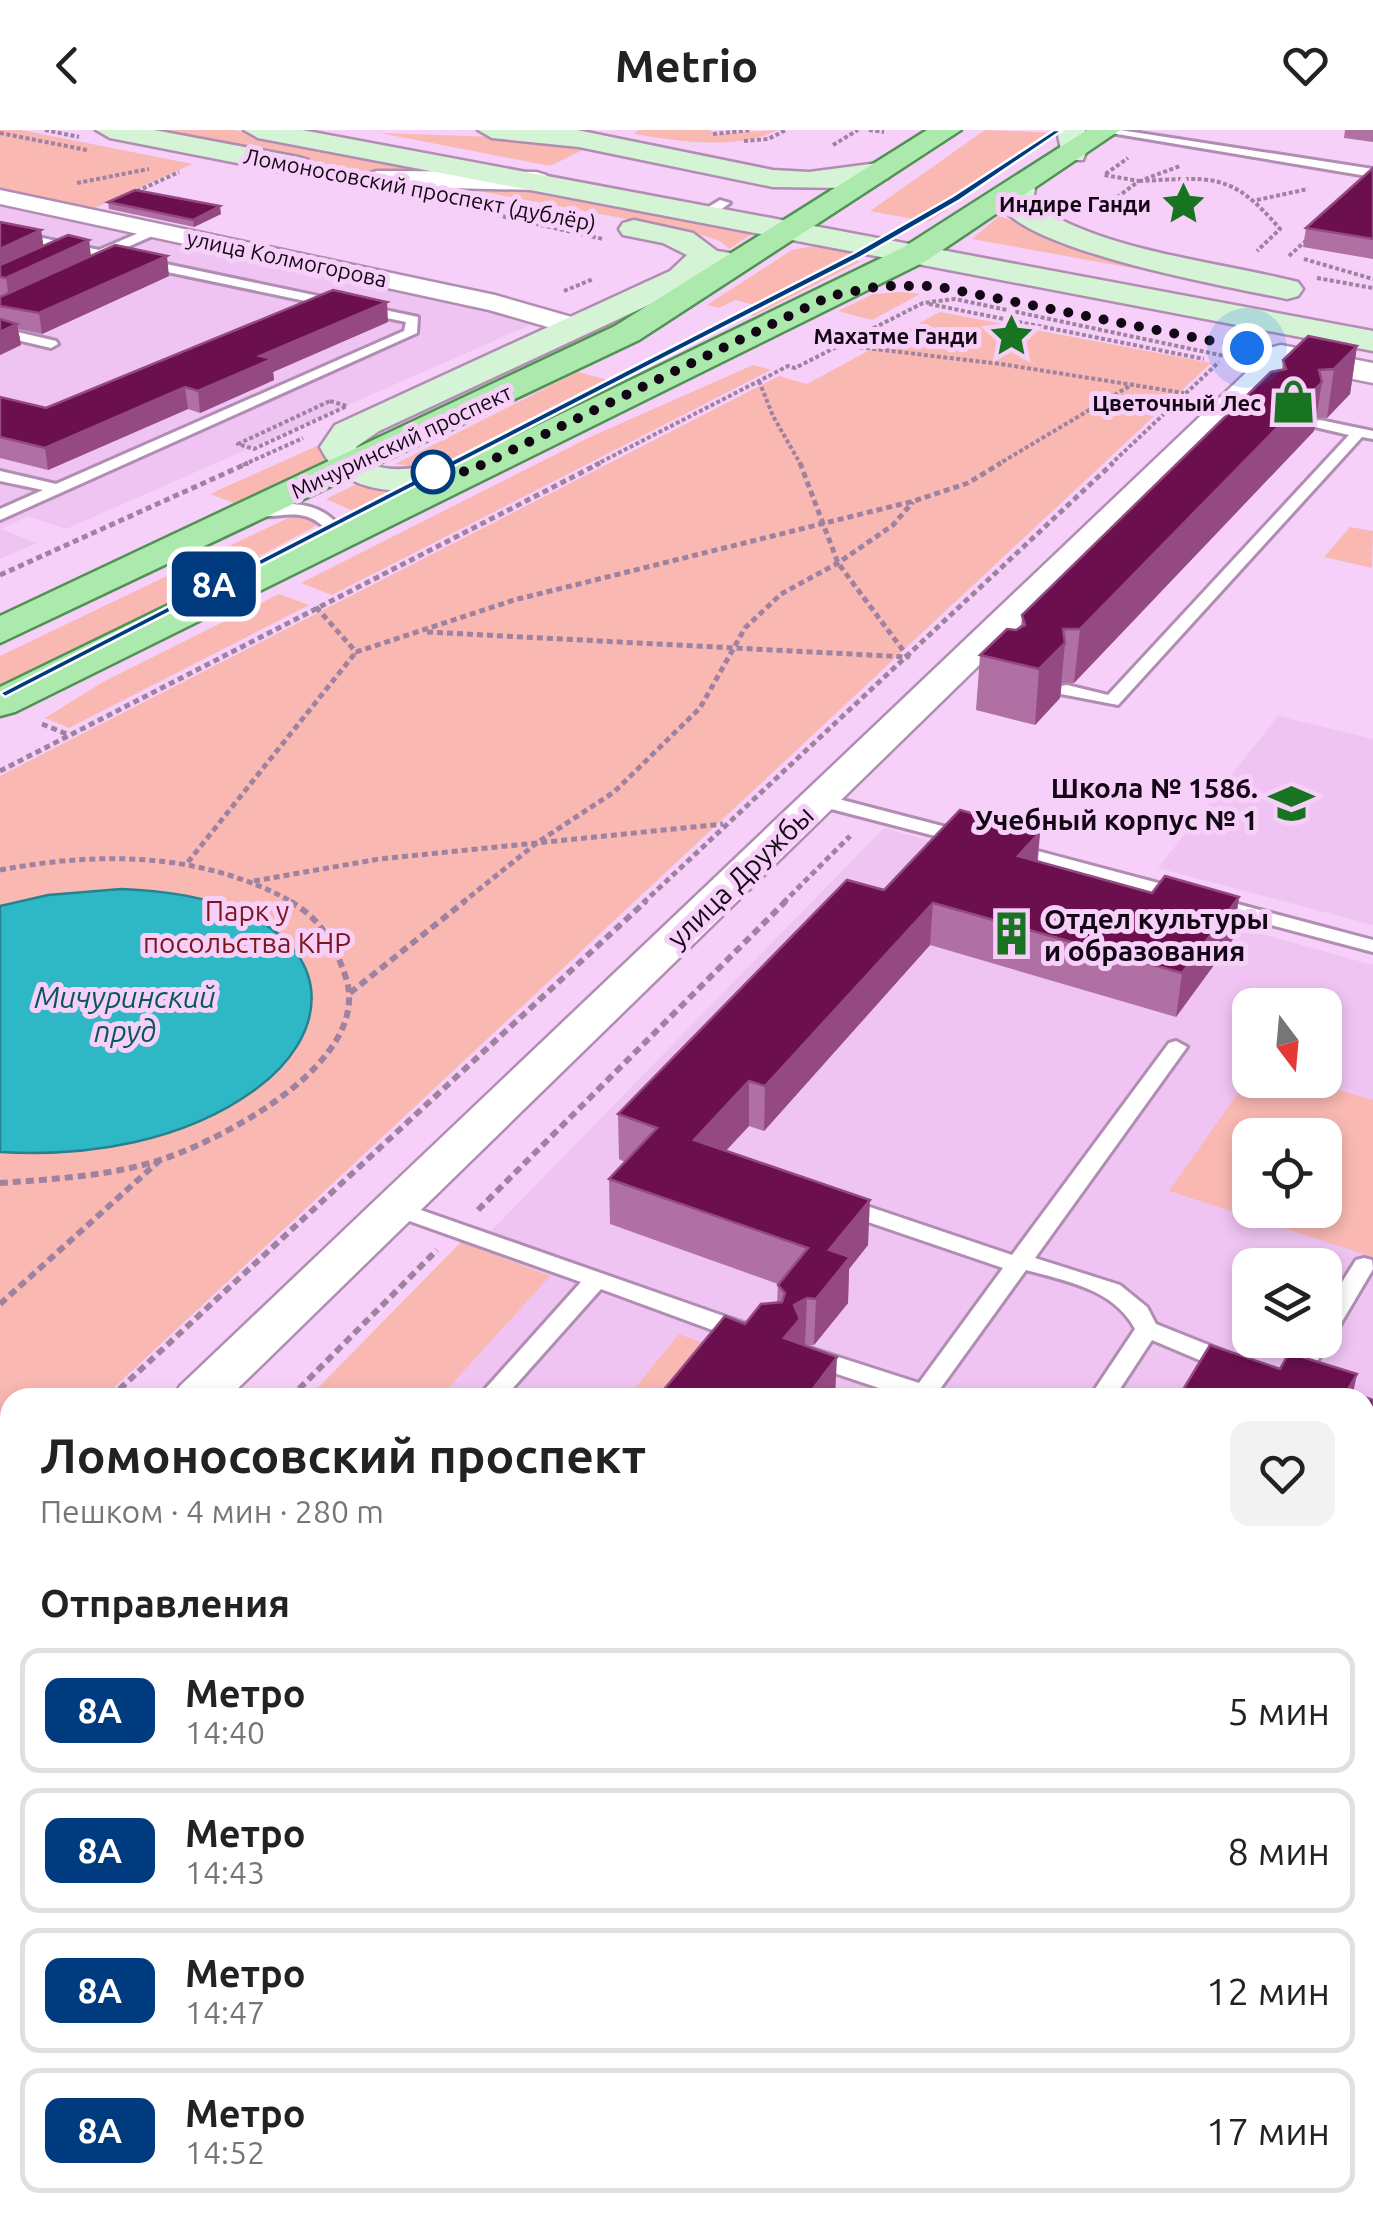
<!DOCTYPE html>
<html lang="ru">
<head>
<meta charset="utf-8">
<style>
  :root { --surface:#fff; --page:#f2f2f2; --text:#222; --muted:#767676; --line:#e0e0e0 }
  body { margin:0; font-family:Ubuntu,sans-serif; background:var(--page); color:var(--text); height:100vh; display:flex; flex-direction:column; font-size:38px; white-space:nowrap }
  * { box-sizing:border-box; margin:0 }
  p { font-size:32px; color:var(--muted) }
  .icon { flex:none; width:55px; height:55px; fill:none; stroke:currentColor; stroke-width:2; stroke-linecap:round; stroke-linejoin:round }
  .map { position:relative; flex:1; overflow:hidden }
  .details { position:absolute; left:0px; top:1258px; width:1375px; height:842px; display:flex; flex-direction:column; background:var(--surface); border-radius:30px 30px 0 0; box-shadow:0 5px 15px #0003 }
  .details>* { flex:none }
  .badge { padding:0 20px; border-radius:15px; font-size:35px; line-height:65px }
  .needle { width:65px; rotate:164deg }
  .buttons { position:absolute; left:1232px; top:858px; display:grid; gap:20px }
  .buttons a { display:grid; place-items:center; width:110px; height:110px; border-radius:20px; background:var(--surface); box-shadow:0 5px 15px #0003; font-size:50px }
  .you { position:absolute; width:50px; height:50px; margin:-25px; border:8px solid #fff; border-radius:50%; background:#1a73e8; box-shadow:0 0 0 15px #1a73e833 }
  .map>.badge { position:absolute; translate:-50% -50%; box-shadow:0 0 0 5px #fff }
  h2 { padding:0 40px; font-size:38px; line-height:90px }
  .round { display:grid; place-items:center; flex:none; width:105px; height:105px; border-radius:20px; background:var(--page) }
  .head { display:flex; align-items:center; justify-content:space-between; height:170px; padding:0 40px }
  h1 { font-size:48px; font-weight:700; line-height:75px }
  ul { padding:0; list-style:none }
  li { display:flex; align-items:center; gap:30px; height:125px; margin:0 20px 15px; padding:0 20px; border:5px solid var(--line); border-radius:20px }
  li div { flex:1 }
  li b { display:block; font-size:38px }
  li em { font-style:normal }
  li .badge { min-width:110px; font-weight:700; text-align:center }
  header { display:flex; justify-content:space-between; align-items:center; height:130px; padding:0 40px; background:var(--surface); font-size:45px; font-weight:700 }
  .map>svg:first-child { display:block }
</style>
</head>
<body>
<header><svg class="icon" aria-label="back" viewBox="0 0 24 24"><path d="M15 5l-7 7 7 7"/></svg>Metrio<svg class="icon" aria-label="heart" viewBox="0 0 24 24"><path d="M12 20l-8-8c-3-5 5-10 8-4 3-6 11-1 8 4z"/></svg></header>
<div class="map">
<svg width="1373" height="2099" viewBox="0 0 1373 2099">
  <rect width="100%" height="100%" fill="#f6d0f8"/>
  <!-- built -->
  <g fill="#efc4f2" fill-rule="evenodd">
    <polygon points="0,0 21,0 192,34 94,79 510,166 488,177 539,191 66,399 28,386 1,399 37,413 0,429"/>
    <polygon points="1278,586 1373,609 1373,795 1158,738"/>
    <path d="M 884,698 L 1373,835 L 1373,2099 L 0,2099 L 0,1605 L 10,1595 L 10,2090 L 1365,2090 L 1365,1268 L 329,1267 ZM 1250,875 L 1325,875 L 1325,950 L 1250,950 ZM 1250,1005 L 1325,1005 L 1325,1080 L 1250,1080 ZM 1250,1135 L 1325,1135 L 1325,1210 L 1250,1210 Z"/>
  </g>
  <!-- green -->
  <g fill="#fab8b3" fill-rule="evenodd">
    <polygon points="0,0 21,0 192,34 91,79 0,59"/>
    <polygon points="141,0 234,0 473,45 371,44"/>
    <path d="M 638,0 L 710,0 L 714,4 L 778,0 C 737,21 678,11 634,4 Z"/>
    <polygon points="985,0 1055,3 929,92 870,81"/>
    <polygon points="380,3 525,8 591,16 550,36"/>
    <polygon points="505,53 759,99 729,119 720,111 690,101 463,58"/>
    <polygon points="999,86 1258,161 972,109"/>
    <polygon points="819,115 848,120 859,132 753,186 743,183 755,175 735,170 719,178 707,175 792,120"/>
    <polygon points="900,162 920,164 872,190 838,181 873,164"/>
    <polygon points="940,182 1211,233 104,1267 10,1268 10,1356 0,1365 0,646 779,246 807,254"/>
    <polygon points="753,235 771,240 332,465 301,453 588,308"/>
    <polygon points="578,242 616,252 453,334 423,338 395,334"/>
    <polygon points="330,310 321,339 242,376 210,364"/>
    <polygon points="359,353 401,360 358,383 326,369"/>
    <polygon points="305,385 321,393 0,566 0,526 288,388"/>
    <polygon points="1350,397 1373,401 1372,438 1324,427"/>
    <polygon points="279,464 309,475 69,598 45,588 103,552"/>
    <path d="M 1250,946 L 1250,950 L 1305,950 L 1373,970 L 1373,1127 L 1169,1061 ZM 1250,1005 L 1325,1005 L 1325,1080 L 1250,1080 Z"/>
    <polygon points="461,1112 550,1146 440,1267 309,1267"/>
    <polygon points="679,1204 751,1232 696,1267 627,1268"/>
  </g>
  <!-- water -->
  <path fill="#2eb7c4" stroke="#268290" stroke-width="2.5" d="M 121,759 C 164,761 208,766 248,785 C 335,827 328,906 256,959 C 184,1012 88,1027 0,1022 L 0,776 L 48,765 Z"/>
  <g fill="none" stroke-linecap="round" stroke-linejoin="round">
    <defs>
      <g id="service">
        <polygon points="1120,0 1373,39 1373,47 1099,1"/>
        <polygon points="720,70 730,73 710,87 702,87 702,81"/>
        <polygon points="155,96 159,97 159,103 114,123 418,187 417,203 0,390 0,379 43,360 0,351 0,341 56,354 404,201 406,192 0,107 0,99 99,120"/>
        <polygon points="0,198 56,211 58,214 51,218 0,206"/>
        <polygon points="1320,290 1373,301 1373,309 1362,307 1118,575 1061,564 1061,556 1067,555 1108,565 1349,305 1315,297 1315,291"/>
        <path d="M 276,374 C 301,373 323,376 339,396 L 328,416 L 314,413 L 323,396 C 296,372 269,395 248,382 Z"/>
        <polygon points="819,664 973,704 975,708 966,714 812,674 810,670"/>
        <polygon points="1011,714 1373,810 1373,822 1004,724 1004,716"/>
        <path d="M 1176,911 L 1187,917 L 1035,1128 L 1120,1155 L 1147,1177 L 1156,1194 L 1241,1228 L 1244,1234 L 1241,1240 L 1223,1240 L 1152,1210 L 1114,1268 L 1089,1268 L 1135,1199 C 1114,1159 1066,1151 1026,1140 L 940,1259 L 952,1268 L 909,1268 L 801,1232 L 798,1226 L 801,1220 L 810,1218 L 919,1253 L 1003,1138 L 833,1080 L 830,1075 L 833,1070 L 849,1070 L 1012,1125 L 1169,913 Z"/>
        <polygon points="395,1071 755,1197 758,1203 755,1209 737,1209 601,1159 504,1268 477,1268 581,1152 387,1083 384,1078"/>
        <polygon points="1364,1128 1372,1130 1373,1139 1334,1205 1328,1206 1330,1210 1300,1260 1282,1260 1279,1254 1306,1210 1325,1210 1325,1179 1356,1130"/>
        <polygon points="1373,1543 1373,1569 1365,1572 1365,1546"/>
        <polygon points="0,1558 10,1561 10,1584 0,1581"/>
        <polygon points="389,2090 440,2090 436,2099 385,2099"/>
      </g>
      <g id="minor">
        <polygon points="0,60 495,165 582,190 585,196 572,204 489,180 0,74"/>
        <polygon points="1281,217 1295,225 1291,231 228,1268 173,1268 180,1256 1271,219"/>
        <polygon points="10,1428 10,1475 0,1478 0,1431"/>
      </g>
      <g id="tertiary">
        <polygon points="377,41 536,42 546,45 551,51 546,57 536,60 367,56 362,50 367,44"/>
        <polygon points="1281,215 1373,233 1373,253 1269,232 1264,225 1269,218"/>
      </g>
      <g id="secondary">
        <polygon points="96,0 154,0 298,27 308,30 312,36 308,42 298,45 110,8"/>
        <polygon points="244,0 302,0 1373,201 1373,221 258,8"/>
        <polygon points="478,0 577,0 773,40 809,42 878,33 888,36 892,42 888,48 845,58 773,57 579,17 492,8"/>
        <polygon points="1057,0 1085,0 1090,12 1083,30 1063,30"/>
        <path d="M 1020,50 L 1030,53 L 1035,59 L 1032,74 C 1110,123 1211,130 1298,152 L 1303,159 L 1298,166 L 1287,169 C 1229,157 1033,122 1002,77 L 1010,53 Z"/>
        <path d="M 634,90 L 693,103 L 717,121 L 730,123 L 735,130 L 730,137 L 379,301 L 356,317 C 378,362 449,323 484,332 L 489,340 L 484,348 C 431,362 348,377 320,317 L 335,295 L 670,141 L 687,125 L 663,113 L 623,105 L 619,99 L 623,93 Z"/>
      </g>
      <g id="primary">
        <polygon points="927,0 961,0 639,210 0,513 0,486 615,196"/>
        <polygon points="1087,0 1120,0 926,131 15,582 0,586 0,557 904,117"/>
      </g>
    </defs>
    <!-- service casing -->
    <use href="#service" stroke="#b18db3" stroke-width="6"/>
    <!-- minor casing -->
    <use href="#minor" stroke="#b18db3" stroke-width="5"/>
    <!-- tertiary casing -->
    <use href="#tertiary" stroke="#b18db3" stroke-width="5"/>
    <!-- secondary casing -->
    <use href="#secondary" stroke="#b18db3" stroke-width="5"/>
    <!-- primary casing -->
    <use href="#primary" stroke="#529155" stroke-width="5"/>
    <!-- path-far3 -->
    <g stroke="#9e82a0" stroke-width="4" stroke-dasharray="4 2.5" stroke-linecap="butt">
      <polyline points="45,0 79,7"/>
      <polyline points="869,0 884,2"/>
      <polyline points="0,3 87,20"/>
      <polyline points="713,4 751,0"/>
      <polyline points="744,11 768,9 786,0"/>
      <polyline points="833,15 858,0"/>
      <polyline points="1145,49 1180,36"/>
      <path d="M 1139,51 C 1211,48 1230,40 1280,99 L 1257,121"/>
      <polyline points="77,53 149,39"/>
      <polyline points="131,64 179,42"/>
      <polyline points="1257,70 1308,59"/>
      <polyline points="484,82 603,109"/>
      <polyline points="1096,83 1139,51 1104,45 1128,28"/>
      <polyline points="1289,126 1310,107"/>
      <polyline points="1304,129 1373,149"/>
      <polyline points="1317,148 1373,158"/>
      <polyline points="564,161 593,149"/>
      <polyline points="929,174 1204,229"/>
      <polyline points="840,215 1001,234 1184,263"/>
      <polyline points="759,251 773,286 801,335"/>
      <polygon points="330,271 347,276 254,319 238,314"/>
      <polyline points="243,335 303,308"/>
      <polyline points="595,335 788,236 795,238 923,173 955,169 1234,228"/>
      <polyline points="997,335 1133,254"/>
      <polyline points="1110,335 1219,232"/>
    </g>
    <!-- path-far2 -->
    <g stroke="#9e82a0" stroke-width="5" stroke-dasharray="6 4" stroke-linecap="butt">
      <polyline points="0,445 248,333"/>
      <polyline points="316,477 356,522 514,470 914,371 968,353 1001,333"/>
      <polyline points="427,502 908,527 838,433 800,333"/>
      <polyline points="42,594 69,605"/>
      <polyline points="0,641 600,333"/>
      <polyline points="188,732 356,522"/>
      <path d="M 0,740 C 100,721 204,722 294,773"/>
      <polyline points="254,751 379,729 723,694"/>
      <polyline points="462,773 538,712 614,662 700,578 745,498 781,464 838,433 893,395 913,372"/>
      <polyline points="643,773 1113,333"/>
      <polyline points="783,773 850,706"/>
    </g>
    <!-- path-far1 -->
    <g stroke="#9e82a0" stroke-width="6" stroke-dasharray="8 5" stroke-linecap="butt">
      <polyline points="350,863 465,771"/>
      <path d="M 0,1053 C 54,1049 114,1046 166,1028 C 227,1007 372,931 346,848 C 335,815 321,788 289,771"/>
      <polyline points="478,1080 786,771"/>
      <polyline points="0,1174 159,1031"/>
      <polyline points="110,1268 646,771"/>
      <polyline points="290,1268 437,1120"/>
    </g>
    <!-- path -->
    <g stroke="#9e82a0" stroke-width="9" stroke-dasharray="10 6" stroke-linecap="butt">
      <polyline points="0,1370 10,1361"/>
      <polyline points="1365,1799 1373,1779"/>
      <polyline points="1365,1980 1373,1996"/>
    </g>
    <!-- service -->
    <use href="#service" fill="#fff" fill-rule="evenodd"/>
    <!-- minor -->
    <use href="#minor" fill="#fff" fill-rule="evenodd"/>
    <!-- tertiary -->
    <use href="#tertiary" fill="#fff" fill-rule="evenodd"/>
    <!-- secondary -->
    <use href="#secondary" fill="#d5f4d6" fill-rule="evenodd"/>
    <!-- primary -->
    <use href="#primary" fill="#ace9ad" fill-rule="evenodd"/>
  </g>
  <!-- wall -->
  <g fill="#b170a4">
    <polygon points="1345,0 1373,0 1373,12 1344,8"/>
    <polygon points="1373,38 1373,129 1303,117 1306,98"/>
    <polygon points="108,72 221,84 194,97 109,79"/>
    <polygon points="0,92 41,100 43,116 89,110 91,126 169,146 42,204 18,199 21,215 0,225"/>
    <polygon points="388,192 273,242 274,250 200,283 188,279 48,340 0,328 0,267 46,278"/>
    <polygon points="1357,216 1350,264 1327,288 1316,288 1314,301 1074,553 1062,553 1060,568 1035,595 976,580 980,525 1021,498 1022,485 1282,240 1283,230"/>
    <polygon points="1040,702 1038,731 1152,763 1239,767 1233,809 1176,887 930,815 764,1001 749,996 725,1021 868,1115 849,1139 848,1173 814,1215 803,1215 835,1268 657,1268 745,1194 777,1173 778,1154 610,1094 609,1049 625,1032 619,1029 618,984 884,760"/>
    <polygon points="1365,1582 1373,1585 1373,1711 1368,1723 1365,1721"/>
    <polygon points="603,2090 977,2090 972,2099 603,2099"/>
  </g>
  <!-- shaded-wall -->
  <g fill="#954982">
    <polygon points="220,76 221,84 194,97 193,90"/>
    <polygon points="41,100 44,119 0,140 0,119"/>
    <polygon points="89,110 91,129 9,169 6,148"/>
    <polygon points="167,126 169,146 42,204 39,183"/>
    <polygon points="387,172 388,192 273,242 274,250 200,283 198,261 260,226"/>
    <polygon points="17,194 21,215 0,225 0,202"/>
    <polygon points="1357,216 1350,264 1327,288 1334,239"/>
    <polygon points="1322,252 1314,301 1074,553 1080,499"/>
    <polygon points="185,257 188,279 48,340 45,318"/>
    <polygon points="1065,513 1060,568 1035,595 1039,539"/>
    <polygon points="1040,702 1036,743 1018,726"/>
    <polygon points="1239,767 1233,809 1176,887 1182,843"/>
    <polygon points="933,773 930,815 764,1001 765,956"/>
    <polygon points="749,951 749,996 694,1055 694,1010"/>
    <polygon points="870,1070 868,1115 849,1139 848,1173 814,1215 816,1169 829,1120"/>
    <polygon points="807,1168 805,1214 799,1218 784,1208 794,1175"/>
    <polygon points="837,1227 835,1268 806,1268"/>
    <polygon points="1357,1244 1352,1268 1347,1261"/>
    <polygon points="1373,1311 1373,1338 1365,1354 1365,1326"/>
    <polygon points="10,1734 10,1795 0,1806 0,1745"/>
    <polygon points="958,2090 977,2090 972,2099 953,2099"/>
  </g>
  <!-- building -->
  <g fill="#6c0f4f" stroke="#954982" stroke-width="2.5">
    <polygon points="1373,38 1373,109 1306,98"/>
    <polygon points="135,60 220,76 193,90 108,72"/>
    <polygon points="0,92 41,100 0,119"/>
    <polygon points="68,105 89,110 6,148 0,147 0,135"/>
    <polygon points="115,115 167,126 39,183 0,176 0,167"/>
    <polygon points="333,160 387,172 260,226 272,229 198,261 185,257 45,318 0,307 0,267 46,278"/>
    <polygon points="0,189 17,194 0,202"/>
    <polygon points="1308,206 1357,216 1334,239 1319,240 1322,252 1080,499 1063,499 1065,513 1039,539 980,525 1007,499 1016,500 1025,495 1022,485 1271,242 1286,239 1283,230"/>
    <polygon points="960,680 1040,702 1018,726 1152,763 1165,746 1239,767 1182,843 933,773 765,956 749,951 694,1010 870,1070 829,1120 850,1127 816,1169 807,1168 794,1175 800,1189 784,1208 837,1227 806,1268 799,1268 788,1263 785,1268 657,1268 725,1186 745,1194 761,1174 782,1172 785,1163 778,1155 808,1118 609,1049 657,998 618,984 847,750 884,760"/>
    <polygon points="1210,1215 1280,1239 1289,1223 1357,1244 1347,1261 1373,1270 1373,1311 1365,1326 1365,1268 1178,1268"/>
    <polygon points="1365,1582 1373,1585 1373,1672 1365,1669"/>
    <polygon points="10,1673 10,1734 0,1745 0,1683"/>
    <polygon points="675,2090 958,2090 953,2099 692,2099"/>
  </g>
  <!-- line -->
  <polygon fill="#003b80" stroke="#fff" stroke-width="2.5" points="1054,0 1063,0 960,70 861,127 5,567 0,563 854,123 953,66"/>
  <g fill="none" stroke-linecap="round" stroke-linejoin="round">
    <!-- walk -->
    <polyline stroke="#140715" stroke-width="10" stroke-dasharray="0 18" points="433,342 435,348 471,340 830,166 881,156 935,156 1247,218"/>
  </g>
  <!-- icons -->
  <defs>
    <symbol id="sight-bare" viewBox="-9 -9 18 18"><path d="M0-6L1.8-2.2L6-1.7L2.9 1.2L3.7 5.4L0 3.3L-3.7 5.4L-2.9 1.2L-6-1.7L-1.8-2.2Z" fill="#187421" stroke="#f6d0f8" stroke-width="2.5" paint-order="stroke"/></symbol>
    <symbol id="shop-bare" viewBox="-9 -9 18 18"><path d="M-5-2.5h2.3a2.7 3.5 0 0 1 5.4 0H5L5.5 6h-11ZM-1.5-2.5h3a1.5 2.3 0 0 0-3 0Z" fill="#187421" stroke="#f6d0f8" stroke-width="2.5" paint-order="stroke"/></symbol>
    <symbol id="school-bare" viewBox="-9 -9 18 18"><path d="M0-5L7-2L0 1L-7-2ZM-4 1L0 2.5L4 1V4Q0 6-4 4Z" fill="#187421" stroke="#f6d0f8" stroke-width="2.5" paint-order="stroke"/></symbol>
    <symbol id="building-bare" viewBox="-9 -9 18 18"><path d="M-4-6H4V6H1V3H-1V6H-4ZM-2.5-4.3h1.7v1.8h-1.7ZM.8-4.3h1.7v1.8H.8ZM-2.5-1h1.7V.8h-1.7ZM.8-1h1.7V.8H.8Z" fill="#187421" stroke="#f6d0f8" stroke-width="2.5" paint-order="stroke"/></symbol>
  </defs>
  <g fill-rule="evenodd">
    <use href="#sight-bare" x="1152" y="42" width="63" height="63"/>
    <use href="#sight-bare" x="980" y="174" width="63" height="63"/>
    <use href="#shop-bare" x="1262" y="240" width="63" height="63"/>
    <use href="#school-bare" x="1260" y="642" width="63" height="63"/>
    <use href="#building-bare" x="980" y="772" width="63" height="63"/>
  </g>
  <!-- markers -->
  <circle fill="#fff" stroke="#003b80" stroke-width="5" cx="433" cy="342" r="20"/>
  <g text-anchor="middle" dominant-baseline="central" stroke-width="10" stroke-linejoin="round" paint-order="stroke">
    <!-- far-street labels -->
    <g font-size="22" fill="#140715" stroke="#f6d0f8">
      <text transform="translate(420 59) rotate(11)">Ломоносовский проспект (дублёр)</text>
      <text transform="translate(287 128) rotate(12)">улица Колмогорова</text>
      <text transform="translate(401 311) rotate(-25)">Мичуринский проспект</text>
    </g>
    <!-- far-poi labels -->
    <g font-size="22" font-weight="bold" fill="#140715" stroke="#f6d0f8" text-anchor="end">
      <text x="1151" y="73">Индире Ганди</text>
      <text x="978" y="205">Махатме Ганди</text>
      <text x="1261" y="272">Цветочный Лес</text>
    </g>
    <!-- poi labels -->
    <g font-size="28" font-weight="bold" fill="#140715" stroke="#f6d0f8" text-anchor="end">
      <text x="1258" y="657">Школа № 1586.<tspan x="1258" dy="32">Учебный корпус № 1</tspan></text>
      <text x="1044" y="788" text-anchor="start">Отдел культуры<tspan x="1044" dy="32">и образования</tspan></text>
    </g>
    <!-- street labels -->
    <g font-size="28" fill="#140715" stroke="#f6d0f8">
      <text transform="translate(740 746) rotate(-44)">улица Дружбы</text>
    </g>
    <!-- park labels -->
    <g font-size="28" fill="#7d161b" stroke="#f6d0f8">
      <text x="247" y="780">Парк у<tspan x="247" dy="32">посольства КНР</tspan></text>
    </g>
    <!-- water labels -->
    <g font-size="30" font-style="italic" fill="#09575d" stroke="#f6d0f8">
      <text x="125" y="867">Мичуринский<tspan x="125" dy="34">пруд</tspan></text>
    </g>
  </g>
</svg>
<div class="buttons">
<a><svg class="needle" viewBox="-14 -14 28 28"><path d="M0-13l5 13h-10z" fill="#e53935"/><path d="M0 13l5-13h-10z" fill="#767676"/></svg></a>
<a><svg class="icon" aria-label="locate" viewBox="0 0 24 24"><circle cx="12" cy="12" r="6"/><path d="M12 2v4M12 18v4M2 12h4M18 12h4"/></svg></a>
<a><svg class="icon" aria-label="layers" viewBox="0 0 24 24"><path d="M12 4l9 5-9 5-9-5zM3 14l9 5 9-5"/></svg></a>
</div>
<div class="you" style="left:1247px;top:218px"></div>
<b class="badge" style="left:214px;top:454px;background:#003b80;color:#fff">8А</b>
<section class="details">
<div class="head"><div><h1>Ломоносовский проспект</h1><p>Пешком · 4 мин · 280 m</p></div><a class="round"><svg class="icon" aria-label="heart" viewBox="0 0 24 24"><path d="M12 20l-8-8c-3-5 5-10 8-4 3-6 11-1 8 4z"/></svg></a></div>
<h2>Отправления</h2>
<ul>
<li><span class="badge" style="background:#003b80;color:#fff">8А</span><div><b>Метро</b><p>14:40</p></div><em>5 мин</em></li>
<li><span class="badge" style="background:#003b80;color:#fff">8А</span><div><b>Метро</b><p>14:43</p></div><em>8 мин</em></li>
<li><span class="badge" style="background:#003b80;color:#fff">8А</span><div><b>Метро</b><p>14:47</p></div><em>12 мин</em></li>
<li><span class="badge" style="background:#003b80;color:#fff">8А</span><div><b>Метро</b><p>14:52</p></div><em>17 мин</em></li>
</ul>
</section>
</div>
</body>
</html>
